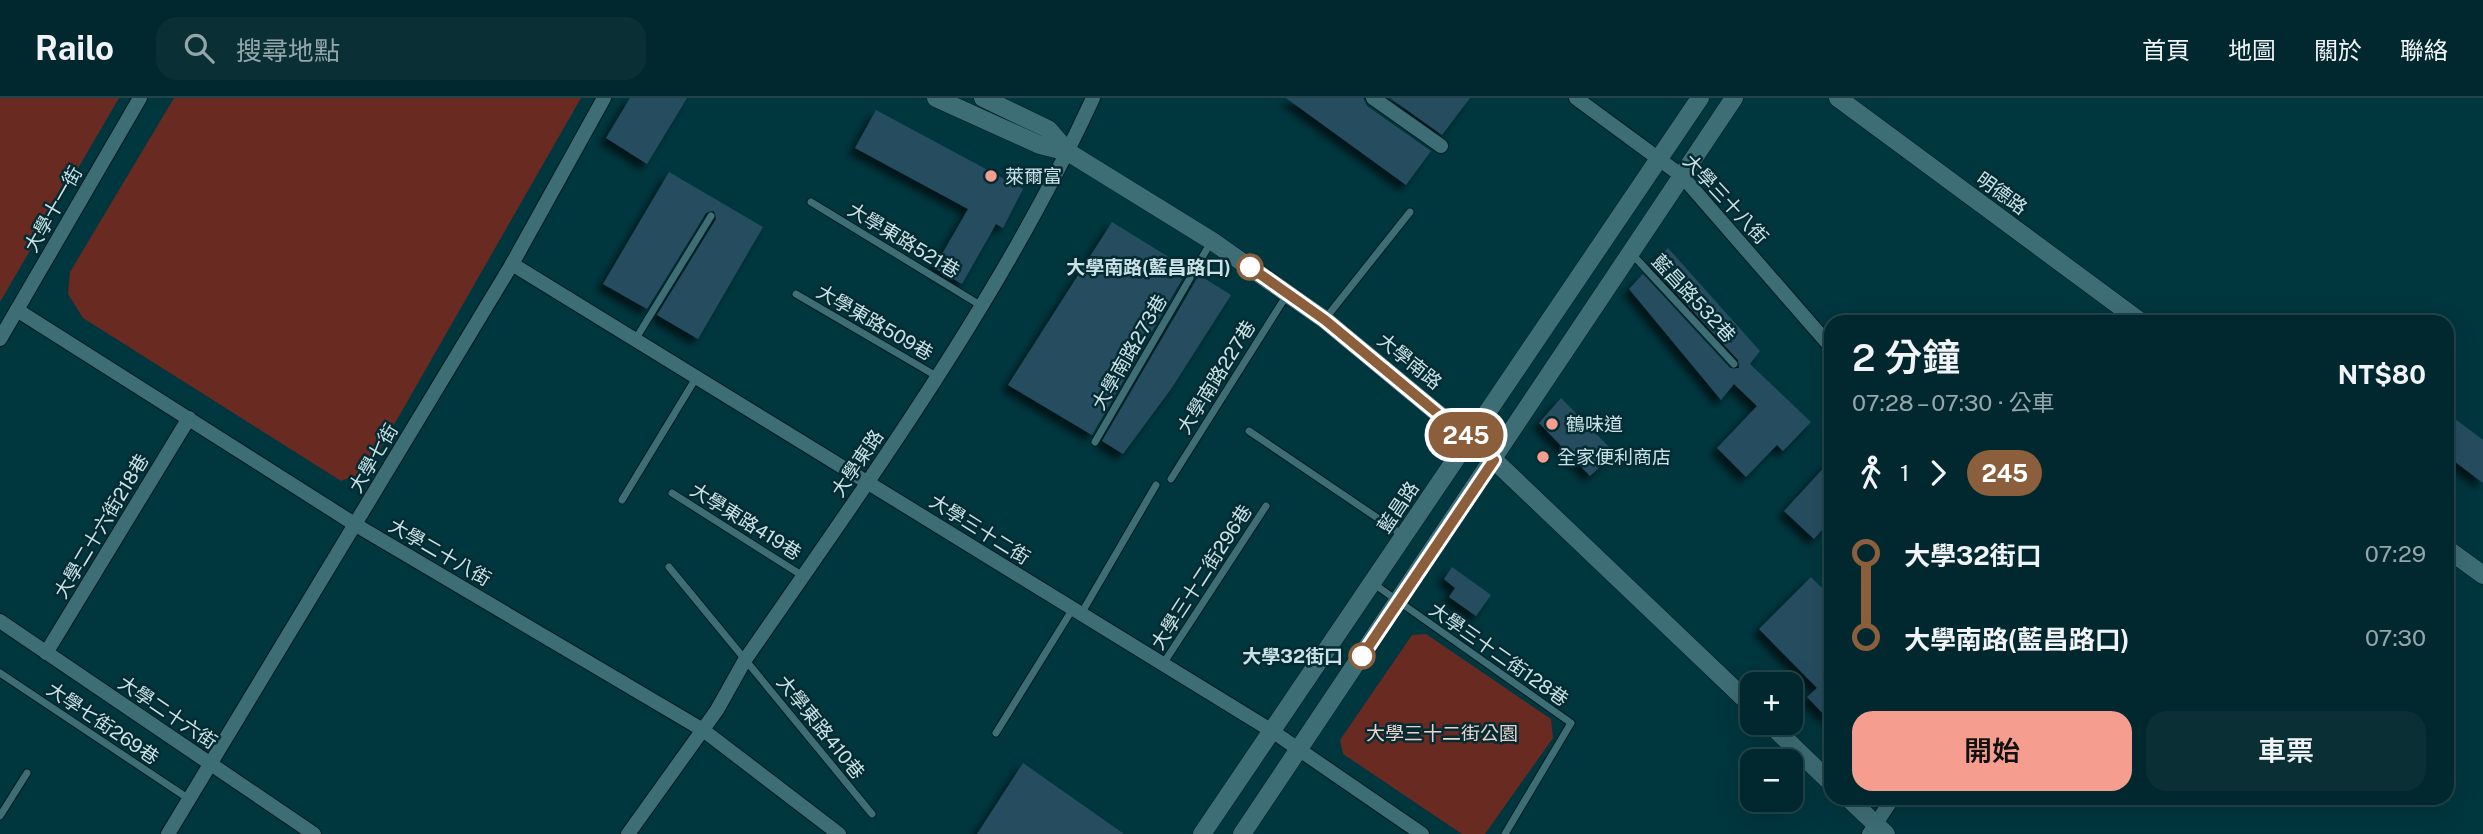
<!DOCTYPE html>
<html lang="zh-TW">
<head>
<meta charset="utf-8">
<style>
  :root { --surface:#00282e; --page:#0a3036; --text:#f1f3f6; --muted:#95a6aa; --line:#22444a; --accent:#f59d8f }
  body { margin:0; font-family:"Public Sans","Noto Sans TC",sans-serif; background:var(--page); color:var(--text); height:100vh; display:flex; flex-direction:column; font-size:26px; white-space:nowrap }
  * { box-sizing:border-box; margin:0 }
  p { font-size:23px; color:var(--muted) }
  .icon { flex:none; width:38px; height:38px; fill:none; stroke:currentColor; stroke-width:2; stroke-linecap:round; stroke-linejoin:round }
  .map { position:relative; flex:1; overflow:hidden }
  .details { position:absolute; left:1824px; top:217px; width:630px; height:490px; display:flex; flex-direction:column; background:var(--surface); border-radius:21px; box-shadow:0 7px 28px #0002,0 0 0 2px var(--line) }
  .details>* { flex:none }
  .badge { padding:0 14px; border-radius:23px; font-size:24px; line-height:46px }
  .buttons { position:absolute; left:1740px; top:574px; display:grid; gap:14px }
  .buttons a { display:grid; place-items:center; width:63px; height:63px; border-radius:14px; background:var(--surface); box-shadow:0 7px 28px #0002,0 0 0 2px var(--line); font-size:35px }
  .map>.badge { position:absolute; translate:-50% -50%; box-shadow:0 0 0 4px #fff }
  .legs { display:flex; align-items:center; gap:10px; height:77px; padding:0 28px; font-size:23px }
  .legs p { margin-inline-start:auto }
  .overview { display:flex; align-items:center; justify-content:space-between; height:119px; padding:0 28px }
  h1 { font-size:38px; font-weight:600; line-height:52px }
  .cta { display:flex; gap:14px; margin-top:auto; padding:14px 28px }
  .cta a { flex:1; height:80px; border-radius:21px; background:var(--accent); color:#111; font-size:28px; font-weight:600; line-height:80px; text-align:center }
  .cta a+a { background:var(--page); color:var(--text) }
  ul { padding:0 28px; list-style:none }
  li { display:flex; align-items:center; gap:24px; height:84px; font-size:26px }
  li i { display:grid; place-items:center; width:10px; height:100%; margin:0 9px; background:currentColor }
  li i::after { content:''; width:18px; height:18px; margin:-9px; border:5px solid; border-radius:50%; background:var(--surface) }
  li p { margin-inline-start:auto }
  li:first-child i { background:linear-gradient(#0000 50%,currentColor 0) }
  li:last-child i { background:linear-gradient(currentColor 50%,#0000 0) }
  header { display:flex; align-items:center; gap:42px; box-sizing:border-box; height:98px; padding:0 35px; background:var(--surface); border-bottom:2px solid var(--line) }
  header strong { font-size:33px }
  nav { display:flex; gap:38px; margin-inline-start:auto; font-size:24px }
  .search { width:490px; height:63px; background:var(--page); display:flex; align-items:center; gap:18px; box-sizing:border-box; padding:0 24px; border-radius:21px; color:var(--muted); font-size:26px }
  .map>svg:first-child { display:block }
</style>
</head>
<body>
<header>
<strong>Railo</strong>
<div class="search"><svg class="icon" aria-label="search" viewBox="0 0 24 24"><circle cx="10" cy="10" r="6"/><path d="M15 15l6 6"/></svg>搜尋地點</div>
<nav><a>首頁</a><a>地圖</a><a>關於</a><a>聯絡</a></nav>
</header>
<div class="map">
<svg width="2483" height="736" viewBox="0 0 2483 736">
  <defs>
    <filter id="shadow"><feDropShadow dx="-6" dy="6" stdDeviation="3.5" flood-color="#0009"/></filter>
  </defs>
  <rect width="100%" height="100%" fill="#00363e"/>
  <!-- green -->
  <g fill="#692a22">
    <polygon points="0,0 119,0 0,204"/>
    <polygon points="174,0 581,0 367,374 341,383 83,220 68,196 70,174"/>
    <polygon points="1426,536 1551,621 1553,640 1485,736 1462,736 1343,656 1340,642 1412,537"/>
  </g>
  <!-- building -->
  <g fill="#264d5f" filter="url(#shadow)">
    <polygon points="630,0 687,0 647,66 606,40"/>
    <polygon points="1286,0 1363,0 1367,8 1431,53 1406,87"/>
    <polygon points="1390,0 1470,0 1442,37"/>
    <polygon points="876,12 1023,91 1003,130 996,126 962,186 934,170 968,111 855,50"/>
    <polygon points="669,74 763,129 698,241 657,217 716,121 714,113 706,115 647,211 603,186"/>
    <polygon points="1112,124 1188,171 1092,337 1008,287"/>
    <polygon points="1668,150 1760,253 1750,266 1811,324 1783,353 1777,347 1746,379 1717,350 1757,308 1734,286 1721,302 1629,191 1643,176 1730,270 1739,270 1738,262 1651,168"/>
    <polygon points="1199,177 1231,197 1171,291 1123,356 1102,343"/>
    <polygon points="1561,300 1615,355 1590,378 1539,325"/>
    <polygon points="2446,314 2483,342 2483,385 2446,357"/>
    <polygon points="1830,363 1830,423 1814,441 1784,413"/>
    <polygon points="1452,469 1491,497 1476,518 1449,499 1455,490 1444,481"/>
    <polygon points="1811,479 1830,498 1830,623 1807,599 1817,590 1759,531"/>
    <polygon points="1023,665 1124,736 977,736"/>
  </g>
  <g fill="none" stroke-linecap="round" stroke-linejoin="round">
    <defs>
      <g id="service">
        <polyline points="811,104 980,207"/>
        <polyline points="1632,156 1734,266"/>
        <polyline points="796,196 938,279"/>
        <polyline points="1325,221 1410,114"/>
        <polyline points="635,242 711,118"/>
        <polyline points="1249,333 1404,438"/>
        <polyline points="1095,344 1211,144"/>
        <polyline points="1171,381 1288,195"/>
        <polyline points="672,395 803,478"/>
        <polyline points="622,402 696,280"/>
        <polyline points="669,469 872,716"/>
        <polyline points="1374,486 1571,625 1505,736"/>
        <polyline points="1081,516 1156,387"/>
        <polyline points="1163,566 1266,408"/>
        <polyline points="0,575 189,701"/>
        <polyline points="996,635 1072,512"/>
        <polyline points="0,718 27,675"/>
      </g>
      <g id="minor">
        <polyline points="1373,0 1441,48"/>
        <polyline points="1576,0 1682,78 1830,248"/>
        <polyline points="512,166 1272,633 1422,736"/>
        <polyline points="17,212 356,427 703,632 839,736"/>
        <polyline points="0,241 140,0"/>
        <polyline points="0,523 314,736"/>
        <polyline points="46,555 189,320"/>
        <polyline points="168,736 512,166 604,0"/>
        <path d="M 628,736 L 717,612 L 745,562 C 870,381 1001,200 1093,0"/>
        <polyline points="1869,736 1893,700"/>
      </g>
      <g id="tertiary">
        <polyline points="936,0 1040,47 1068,54"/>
        <polyline points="983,0 1048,31 1068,54 1212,143 1325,222 1494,362 1752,608"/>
        <polyline points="1838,0 2141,224"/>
        <polyline points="2446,450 2483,477"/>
        <polyline points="1769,625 1830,684"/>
        <polyline points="1848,700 1886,736"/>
        <polyline points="1202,736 1700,0"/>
        <polyline points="1242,736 1734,0"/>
      </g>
    </defs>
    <!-- service casing -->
    <use href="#service" stroke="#031b1f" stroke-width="9"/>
    <!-- minor casing -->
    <use href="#minor" stroke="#031b1f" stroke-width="16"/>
    <!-- tertiary casing -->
    <use href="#tertiary" stroke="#031b1f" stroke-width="19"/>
    <!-- service -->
    <use href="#service" stroke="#3d6d75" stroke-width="7"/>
    <!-- minor -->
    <use href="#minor" stroke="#3d6d75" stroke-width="14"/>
    <!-- tertiary -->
    <use href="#tertiary" stroke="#3d6d75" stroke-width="18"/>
  </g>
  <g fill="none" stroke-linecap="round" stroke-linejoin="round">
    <defs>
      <polyline id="line-1" points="1250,169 1325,222 1494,362 1362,558"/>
    </defs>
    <!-- line-1 casing -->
    <use href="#line-1" stroke="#fff" stroke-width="16"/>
    <!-- line-1 -->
    <use href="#line-1" stroke="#8b5e3c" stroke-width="10"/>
  </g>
  <!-- markers -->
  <g fill="#f59d8f" stroke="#042b31" stroke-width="2.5">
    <circle cx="991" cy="78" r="7"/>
    <circle cx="1552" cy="326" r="7"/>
    <circle cx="1543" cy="359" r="7"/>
  </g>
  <g fill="#fff" stroke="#8b5e3c" stroke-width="3.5">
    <circle cx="1250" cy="169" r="12"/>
    <circle cx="1362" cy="558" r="12"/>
  </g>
  <g text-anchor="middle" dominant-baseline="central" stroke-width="5" stroke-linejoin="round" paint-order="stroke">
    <!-- poi labels -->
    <g font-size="19" fill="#cae2e7" stroke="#042b31" text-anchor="start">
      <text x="1005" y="78">萊爾富</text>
      <text x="1566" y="326">鶴味道</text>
      <text x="1557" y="359">全家便利商店</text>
    </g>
    <!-- street labels -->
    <g font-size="19" fill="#cae2e7" stroke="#042b31">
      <text transform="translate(2002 95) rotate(36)">明德路</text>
      <text transform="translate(1726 101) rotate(47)">大學三十八街</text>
      <text transform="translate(53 111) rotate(-60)">大學十一街</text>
      <text transform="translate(904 142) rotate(31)">大學東路521巷</text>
      <text transform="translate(1694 200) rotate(47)">藍昌路532巷</text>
      <text transform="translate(875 224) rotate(30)">大學東路509巷</text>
      <text transform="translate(1129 254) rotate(-60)">大學南路273巷</text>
      <text transform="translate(1410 263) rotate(39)">大學南路</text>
      <text transform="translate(1216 279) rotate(-58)">大學南路227巷</text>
      <text transform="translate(373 360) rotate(-59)">大學七街</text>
      <text transform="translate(857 365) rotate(-56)">大學東路</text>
      <text transform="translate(1398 409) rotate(-56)">藍昌路</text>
      <text transform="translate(746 423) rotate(32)">大學東路419巷</text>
      <text transform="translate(101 428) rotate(-59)">大學二十六街218巷</text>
      <text transform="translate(980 431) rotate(32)">大學三十二街</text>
      <text transform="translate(440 454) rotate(30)">大學二十八街</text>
      <text transform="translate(1201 479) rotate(-57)">大學三十二街296巷</text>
      <text transform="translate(1499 556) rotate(35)">大學三十二街128巷</text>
      <text transform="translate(168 614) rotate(34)">大學二十六街</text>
      <text transform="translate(103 625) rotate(34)">大學七街269巷</text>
      <text transform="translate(821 629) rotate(51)">大學東路410巷</text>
    </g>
    <!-- stop labels -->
    <g font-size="19" font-weight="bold" fill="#cae2e7" stroke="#042b31" text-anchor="end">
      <text x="1231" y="169">大學南路(藍昌路口)</text>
      <text x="1343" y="558">大學32街口</text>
    </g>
    <!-- park labels -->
    <g font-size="19" fill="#ecd0cb" stroke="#042b31">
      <text x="1442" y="635">大學三十二街公園</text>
    </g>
  </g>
</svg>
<div class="buttons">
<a>+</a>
<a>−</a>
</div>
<b class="badge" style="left:1466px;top:337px;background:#8b5e3c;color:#fff">245</b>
<section class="details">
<div class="overview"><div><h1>2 分鐘</h1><p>07:28 – 07:30 · 公車</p></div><b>NT$80</b></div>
<div class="legs"><svg class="icon" aria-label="walk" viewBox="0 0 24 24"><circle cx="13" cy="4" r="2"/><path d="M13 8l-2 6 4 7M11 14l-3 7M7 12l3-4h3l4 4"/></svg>1<svg class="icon" aria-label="forward" viewBox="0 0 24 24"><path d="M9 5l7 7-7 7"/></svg><b class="badge" style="background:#8b5e3c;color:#fff">245</b></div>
<ul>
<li><i style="color:#8b5e3c"></i><b>大學32街口</b><p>07:29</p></li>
<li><i style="color:#8b5e3c"></i><b>大學南路(藍昌路口)</b><p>07:30</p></li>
</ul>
<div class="cta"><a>開始</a><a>車票</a></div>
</section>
</div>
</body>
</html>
